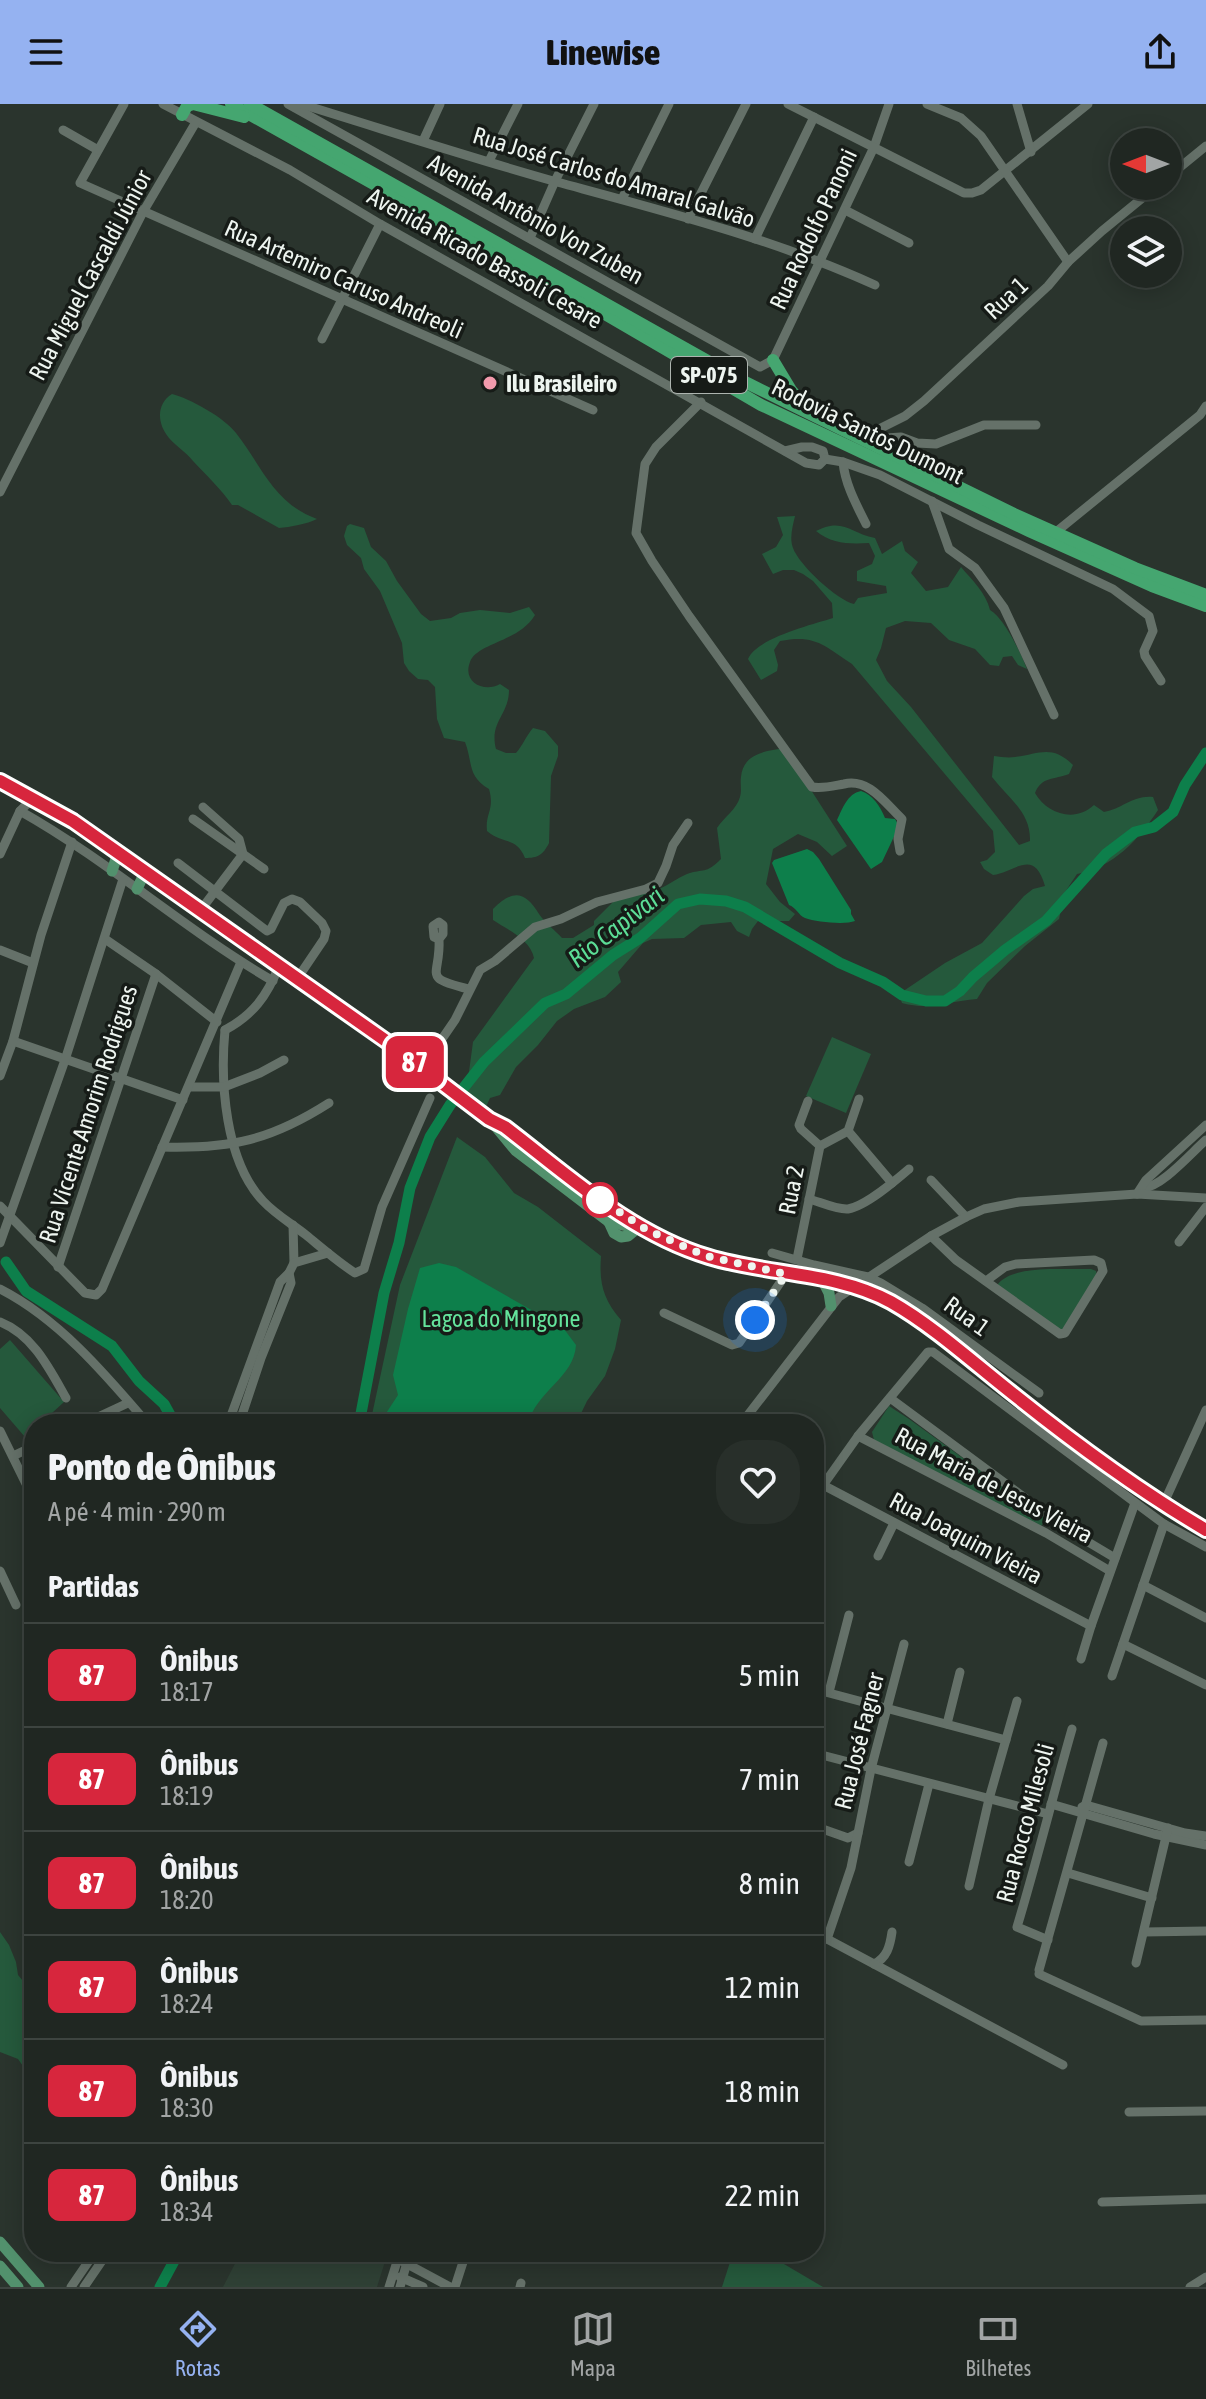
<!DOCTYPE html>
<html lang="pt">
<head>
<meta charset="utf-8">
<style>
  :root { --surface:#202722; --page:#282f2a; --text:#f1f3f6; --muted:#a2a5a5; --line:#3d4440; --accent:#95b2f1 }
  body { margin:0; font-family:"Asap Condensed",sans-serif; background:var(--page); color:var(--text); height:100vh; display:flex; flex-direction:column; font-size:30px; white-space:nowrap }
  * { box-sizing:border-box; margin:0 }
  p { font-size:26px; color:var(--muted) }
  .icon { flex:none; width:44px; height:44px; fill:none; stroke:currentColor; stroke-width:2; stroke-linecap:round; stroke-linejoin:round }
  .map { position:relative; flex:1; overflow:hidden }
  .drawer { position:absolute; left:24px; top:1310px; width:800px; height:848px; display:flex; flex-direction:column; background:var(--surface); border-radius:32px; box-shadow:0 4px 20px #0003,0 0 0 2px var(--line) }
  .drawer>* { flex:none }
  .badge { padding:0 16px; border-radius:12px; font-size:28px; line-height:52px }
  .needle { width:52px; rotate:270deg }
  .controls { position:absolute; left:1110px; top:24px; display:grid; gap:16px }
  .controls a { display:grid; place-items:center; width:72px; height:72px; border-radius:50%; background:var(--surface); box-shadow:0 4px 20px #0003,0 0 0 2px var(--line); font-size:40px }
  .you { position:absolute; width:40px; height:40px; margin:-20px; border:6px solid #fff; border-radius:50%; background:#1a73e8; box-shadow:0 0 0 12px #1a73e833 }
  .map>.badge { position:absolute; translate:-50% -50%; box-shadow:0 0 0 4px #fff }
  h2 { padding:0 24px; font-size:30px; line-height:72px }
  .round { display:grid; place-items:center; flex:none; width:84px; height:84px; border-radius:32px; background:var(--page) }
  .summary { display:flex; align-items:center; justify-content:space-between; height:136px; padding:0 24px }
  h1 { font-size:38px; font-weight:800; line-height:60px }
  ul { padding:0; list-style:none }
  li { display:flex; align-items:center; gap:24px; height:104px; padding:0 24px; border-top:2px solid var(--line) }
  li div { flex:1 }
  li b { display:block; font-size:30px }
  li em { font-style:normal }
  li .badge { min-width:88px; font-weight:700; text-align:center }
  header { display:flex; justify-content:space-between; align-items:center; height:104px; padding:0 24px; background:var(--accent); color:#111; font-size:36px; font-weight:800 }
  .dock { display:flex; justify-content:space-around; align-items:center; height:112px; border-top:2px solid var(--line); background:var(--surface); font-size:22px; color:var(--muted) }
  .dock a { display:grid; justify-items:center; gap:4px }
  .dock .selected { color:var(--accent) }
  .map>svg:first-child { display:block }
</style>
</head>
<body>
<header><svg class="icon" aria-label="menu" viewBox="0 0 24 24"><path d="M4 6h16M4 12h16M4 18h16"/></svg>Linewise<svg class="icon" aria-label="share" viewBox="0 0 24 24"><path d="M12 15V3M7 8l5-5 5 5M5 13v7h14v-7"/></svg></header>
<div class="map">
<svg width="1206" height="2183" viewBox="0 0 1206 2183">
  <rect width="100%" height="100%" fill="#2a342d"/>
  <!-- built -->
  <polygon fill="#2f4035" points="241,2148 388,2148 377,2183 223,2183"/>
  <!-- green -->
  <g fill="#25593c">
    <path d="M 172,290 C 189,294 225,314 236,329 C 262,362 273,399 317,415 C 307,420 290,423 279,424 L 238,401 L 232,401 C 221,385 206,371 193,357 C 186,348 176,342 169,334 C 157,320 156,300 172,290 Z"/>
    <path d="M 795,412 C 793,421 789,434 793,444 C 799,461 837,496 854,500 L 858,494 L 887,489 L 886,482 L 857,477 L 857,467 L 872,460 L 875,452 L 869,439 C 849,440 832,440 816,427 C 843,413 850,429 875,434 L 882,450 L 902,437 L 905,447 L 918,458 L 911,469 L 926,487 L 948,483 L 961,463 C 972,476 986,489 990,506 C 1004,514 1021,549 1027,565 L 1018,561 L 1012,552 L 1003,553 L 999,562 L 990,561 L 975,545 L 949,536 L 931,519 L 905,517 L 886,524 L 881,544 L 876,556 L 887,577 L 911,603 L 1019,741 L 1030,737 C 1031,708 1008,694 992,673 L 994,652 C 1001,653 1008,654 1015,653 C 1039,650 1052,640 1073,661 L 1069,670 C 1054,676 1042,672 1035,689 C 1047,710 1075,719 1094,701 L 1104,708 C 1122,705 1133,691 1153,693 L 1158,706 C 1139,735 1113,764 1077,770 L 1065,788 L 1059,815 L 1025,842 L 987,879 L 977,895 C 949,897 931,907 902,899 L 899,890 L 945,859 L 982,839 L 1024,792 L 1033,785 L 1045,782 C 1034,744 1017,767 993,771 L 984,765 L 980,758 L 987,756 L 995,748 L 993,727 L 852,560 C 824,542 816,530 780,537 L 774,546 L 778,561 L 777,567 L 761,576 L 748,555 C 757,534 811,521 833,514 L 832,499 L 813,477 L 803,470 L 794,466 L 783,466 L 773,470 L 762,450 L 776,443 L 783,431 L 777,413 Z"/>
    <path d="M 350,420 L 364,424 L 371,443 L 386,457 L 397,477 L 421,510 L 430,517 L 451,514 L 460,509 L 480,506 L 510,509 L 529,503 L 535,511 C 519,538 477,539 470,558 C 462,578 484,589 500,580 L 509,586 C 509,611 489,618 496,645 L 506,649 L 516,649 C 523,641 526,632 533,624 L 545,627 L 558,642 L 558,652 L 551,672 L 549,739 C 543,751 538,754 525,754 C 516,732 503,741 487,727 C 485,709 495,706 489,685 C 467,672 473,659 465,638 L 444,634 L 437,615 L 435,583 L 428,576 L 418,575 L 409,567 L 404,559 L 402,539 L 380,487 L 364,465 L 361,454 L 347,441 L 344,432 L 347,422 Z"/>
    <path d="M 784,644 L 847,742 L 832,752 L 817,738 L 798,730 L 773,745 L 766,780 L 780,798 L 795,810 L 789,817 L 758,817 L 752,825 L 749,833 L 737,827 L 731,818 L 701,821 L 684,834 L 652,835 L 643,839 L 618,868 L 621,878 L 605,893 L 574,905 L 557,917 L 538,941 L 516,963 L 500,991 L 490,994 L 485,1005 L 466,990 L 473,938 L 534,854 C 530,835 508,826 493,816 L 493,805 C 513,785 525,787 539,810 C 545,819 555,826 562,834 L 573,834 L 594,821 L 594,817 L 621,790 C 634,790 646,790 659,785 C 669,781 677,774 687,770 C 704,764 705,771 721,755 L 717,724 C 724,713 737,705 740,693 C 742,686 740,680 741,673 C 743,650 765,647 784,644 Z"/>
    <polygon points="832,933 871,950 846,1009 806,992"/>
    <path d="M 457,1033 L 485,1053 L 514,1089 L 538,1103 L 601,1152 C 599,1179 603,1195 621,1216 L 615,1245 L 605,1272 L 587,1297 L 576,1320 L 370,1320 L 400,1181 Z"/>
    <path d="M 1091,1165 L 1096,1167 L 1097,1173 L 1061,1229 L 999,1185 L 998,1180 C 1014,1160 1066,1166 1091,1165 Z"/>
    <polygon points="10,1236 64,1298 40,1320 34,1320 34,1325 25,1333 0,1304 0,1245"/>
    <polygon points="889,1302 909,1315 1047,1415 1040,1423 874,1336 872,1328"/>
    <polygon points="0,1828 9,1841 16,1858 18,1871 34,1890 34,1962 23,1962 18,1955 0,1948"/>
    <polygon points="767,2150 823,2183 722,2183 731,2155"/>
  </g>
  <!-- water -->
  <g fill="#0d7f4b">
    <path d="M 861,687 C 873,691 880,702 885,714 L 895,715 L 899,722 L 882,758 L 871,765 L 837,716 C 843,704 847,690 861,687 Z"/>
    <path d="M 807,745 L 813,748 L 819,755 L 851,806 L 851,810 L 855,817 C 845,821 816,818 805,814 C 798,811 797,804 789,801 L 772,759 L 774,756 Z"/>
    <path d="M 439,1159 L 456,1163 L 542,1212 L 564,1225 L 576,1241 C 574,1274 536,1287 528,1320 L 379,1320 L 398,1291 L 393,1271 L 408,1205 L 420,1164 Z"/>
  </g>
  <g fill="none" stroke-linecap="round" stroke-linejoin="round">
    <!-- river -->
    <g stroke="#0d7f4b" stroke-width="11">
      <polyline points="6,1158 26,1187 112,1242 139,1277 164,1300 175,1320"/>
      <polyline points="359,1320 384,1189 399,1139 410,1084 430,1033 450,1001 484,958 545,899 566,890 613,851 640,834 678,800 700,795 726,797 745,803 840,859 883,878 902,891 926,897 945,897 960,887 973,873 1005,846 1046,817 1106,750 1135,728 1154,723 1173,708 1185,681 1206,649"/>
      <polyline points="160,2183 179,2148"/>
    </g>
    <!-- minor -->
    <g stroke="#657169" stroke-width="9">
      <polyline points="124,0 80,79 593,306"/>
      <polyline points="163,0 290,66 380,120 806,359 819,361 825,355"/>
      <polyline points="288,0 760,263 773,256 874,43 889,0"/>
      <path d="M 301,0 C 386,26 471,54 557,78 C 664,107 774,135 875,181"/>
      <polyline points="788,0 964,89 972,89 981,86 1088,0"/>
      <polyline points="927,0 961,14 981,32 1068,158"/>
      <polyline points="1017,0 1031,48"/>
      <polyline points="63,26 98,46"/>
      <polyline points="423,37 440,0"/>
      <polyline points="489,57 518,0"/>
      <polyline points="1168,73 1206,42"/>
      <polyline points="622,95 669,0"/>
      <polyline points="845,106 909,139"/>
      <polyline points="688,115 746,0"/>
      <polyline points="530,134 555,77 594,0"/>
      <polyline points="755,135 814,13"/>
      <polyline points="322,235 380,120"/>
      <path d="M 701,298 L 656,343 L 645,360 L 636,429 L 652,457 L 689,512 L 812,683 C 823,685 833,682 844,680 C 869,674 885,699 902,715 L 898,735 L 900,747"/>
      <polyline points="1036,321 984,321 936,340 917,339 901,333 886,334 880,332 875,327 905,312 924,297 1048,182 1068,158 1102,127 1157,82"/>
      <polyline points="785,347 802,343 812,343 823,347 825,355"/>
      <polyline points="825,355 843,358 880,371 978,421 1113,485 1149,512 1153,527 1144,547 1145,552 1161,577"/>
      <path d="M 843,358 C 845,380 856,400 866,420"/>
      <polyline points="0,388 143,108 196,18"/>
      <polyline points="932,397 949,445 975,464 1004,504 1054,611"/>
      <polyline points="1056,428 1200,311 1206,302"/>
      <path d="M 20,707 C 109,757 185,826 273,877"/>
      <polyline points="193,715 264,765"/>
      <polyline points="0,750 20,707 32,695"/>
      <polyline points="178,759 267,827 271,825 284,799 292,795 300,798 322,819 326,827 324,835 297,875"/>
      <polyline points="200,807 243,750 239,735 203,703"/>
      <polyline points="105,835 156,870 217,918"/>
      <path d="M 439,835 L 443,830 L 443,821 L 439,818 L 433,822 L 434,833 L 439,835 C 441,873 420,873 469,885"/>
      <polyline points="0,846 33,859"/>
      <path d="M 225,926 C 220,978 225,1057 263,1097 C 275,1110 292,1120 306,1131 C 322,1144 338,1158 355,1169 L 364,1165 L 382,1103 L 430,994"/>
      <path d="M 225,926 C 253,911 267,892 279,862"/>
      <polyline points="13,937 183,996"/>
      <polyline points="422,964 455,916 480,866 495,857 535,823 561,815 597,798 646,785 658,779 666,762 673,741 688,719"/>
      <polyline points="0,972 13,937 41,831 72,738"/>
      <polyline points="189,983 224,983 260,969 284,956"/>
      <polyline points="808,997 799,1021 801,1025 820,1042"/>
      <polyline points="848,1027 892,1079"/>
      <path d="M 162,1043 C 231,1045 271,1036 329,999"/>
      <polyline points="931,1076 966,1113"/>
      <path d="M 1143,1084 C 1162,1083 1191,1049 1206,1036"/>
      <polyline points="1137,1090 1146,1076 1206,1021"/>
      <path d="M 809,1095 C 820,1098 837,1106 848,1105 C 866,1102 895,1077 909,1065"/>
      <polyline points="0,1102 85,1189 96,1191 102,1185 241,858"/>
      <polyline points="293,1121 294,1159"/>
      <polyline points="931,1132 956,1156 1060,1230 1065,1229 1103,1167 1101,1159 1094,1156 1016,1160 1005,1163 986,1177"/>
      <polyline points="1179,1138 1206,1103"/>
      <polyline points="0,1139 65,956 123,775"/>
      <polyline points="772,1149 814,1161 868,1173 881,1179 922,1204 1039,1289"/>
      <polyline points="797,1155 820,1042 848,1027 859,995"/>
      <polyline points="58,1163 156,870"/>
      <path d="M 0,1185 C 59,1215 106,1271 148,1320"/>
      <polyline points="664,1209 732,1241 739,1239 786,1170"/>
      <path d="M 0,1218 C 33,1231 49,1264 66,1294"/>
      <polyline points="890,1294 1068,1426 1115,1454"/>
      <polyline points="83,1320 128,1299"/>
      <polyline points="228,1320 280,1178 289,1169 294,1159 328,1149"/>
      <polyline points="239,1320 261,1254 291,1179 289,1169"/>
      <polyline points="741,1320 839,1193 931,1132 966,1113 984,1105 1019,1098 1137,1090 1206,1094"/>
      <polyline points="0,1327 34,1396"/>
      <polyline points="858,1332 1046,1429 1110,1467"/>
      <polyline points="13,1352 34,1342"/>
      <polyline points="823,1381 1091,1522"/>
      <polyline points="814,1394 858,1332 928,1248 933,1248 1164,1420 1206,1443"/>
      <polyline points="1163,1401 1206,1306"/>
      <polyline points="878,1452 894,1419"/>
      <polyline points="0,1467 16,1501"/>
      <polyline points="1143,1481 1206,1514"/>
      <polyline points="1123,1540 1206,1581"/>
      <polyline points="1081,1555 1091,1522 1135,1399"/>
      <polyline points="1112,1572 1164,1420"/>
      <polyline points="814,1585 1006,1636"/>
      <polyline points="829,1588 849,1511"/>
      <polyline points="947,1620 960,1568"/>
      <polyline points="814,1649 1048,1710"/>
      <polyline points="1051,1700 1154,1730 1206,1741"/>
      <polyline points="1082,1703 1086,1701 1185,1729 1206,1732"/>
      <polyline points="814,1722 848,1734 858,1729"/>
      <polyline points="909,1758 929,1680"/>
      <polyline points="1068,1769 1152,1794"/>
      <polyline points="969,1782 989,1695 1017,1597"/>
      <path d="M 814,1828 L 874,1860 C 887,1854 890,1842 892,1828"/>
      <polyline points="1144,1828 1206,1827"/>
      <polyline points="827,1835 851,1764 871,1665 904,1540"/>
      <path d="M 1048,1836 L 1017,1823 C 1037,1757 1053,1691 1072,1625"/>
      <polyline points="1136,1859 1168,1724"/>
      <polyline points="874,1860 1063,1961"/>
      <polyline points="1039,1866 1103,1639"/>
      <polyline points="1039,1870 1141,1917 1206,1916"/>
      <polyline points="1129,2008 1206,2007"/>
      <polyline points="1102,2098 1206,2095"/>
      <polyline points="398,2155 450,2183"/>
      <polyline points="400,2173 423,2183"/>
      <polyline points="71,2183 95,2148"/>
      <polyline points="84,2183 108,2148"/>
      <polyline points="389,2183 400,2148"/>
      <polyline points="400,2183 410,2148"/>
      <polyline points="455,2183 464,2155"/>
      <polyline points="520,2183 521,2179"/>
      <polyline points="1190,2183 1206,2173"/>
    </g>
    <!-- major -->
    <g stroke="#52916d" stroke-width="11">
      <path d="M 0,677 L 73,717 L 389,939 L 489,1015 L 505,1023 C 568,1072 631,1130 709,1153 C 768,1171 836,1168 891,1198 C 933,1221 970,1256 1007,1286 C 1071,1335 1136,1385 1206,1426"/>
      <polyline points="112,767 118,749"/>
      <polyline points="137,785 145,768"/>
      <polyline points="492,1018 516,1047 609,1118 640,1125"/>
      <polyline points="609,1118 614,1129 621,1133 628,1132 640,1122"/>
      <polyline points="822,1175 829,1189 831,1202"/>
      <polyline points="0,2138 39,2183"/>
      <polyline points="0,2162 18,2183"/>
    </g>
    <!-- highway -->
    <g stroke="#45a670" stroke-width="12">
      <polyline points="231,0 598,206 761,301 1029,427 1152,482 1206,502"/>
      <polyline points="250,0 747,279 1014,410 1135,464 1206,491"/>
      <polyline points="182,11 187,2 193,0 244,13"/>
      <polyline points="773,256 791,286 807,305"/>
    </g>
  </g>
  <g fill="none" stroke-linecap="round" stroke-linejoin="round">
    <defs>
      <path id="line" d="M 0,677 L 73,717 L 389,939 L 489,1015 L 505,1023 C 568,1071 631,1130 709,1153 C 768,1171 836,1168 891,1198 C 935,1223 977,1262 1017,1293 C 1077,1341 1140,1387 1206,1426"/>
    </defs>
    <!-- line casing -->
    <use href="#line" stroke="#fff" stroke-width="18"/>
    <!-- line -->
    <use href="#line" stroke="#d7263d" stroke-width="12"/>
    <!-- walk -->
    <polyline stroke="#eef5f0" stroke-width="8" stroke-dasharray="0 14.4" points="600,1096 592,1090 647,1126 706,1152 786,1170 755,1216"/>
  </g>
  <!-- markers -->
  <circle fill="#f29aac" stroke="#161b17" stroke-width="3" cx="490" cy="279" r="8"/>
  <circle fill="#fff" stroke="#d7263d" stroke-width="4" cx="600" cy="1096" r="16"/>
  <g text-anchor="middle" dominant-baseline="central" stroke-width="7" stroke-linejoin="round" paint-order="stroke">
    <!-- shield labels -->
    <rect fill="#161b17" stroke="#adb4af" stroke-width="2" x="671" y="253" width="76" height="36" rx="6"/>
    <g font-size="22" font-weight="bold" fill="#eef5f0">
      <text x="709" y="271">SP-075</text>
    </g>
    <!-- street labels -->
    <g font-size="24" fill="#eef5f0" stroke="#161b17">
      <text transform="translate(614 73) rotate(17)">Rua José Carlos do Amaral Galvão</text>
      <text transform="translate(536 115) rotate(29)">Avenida Antônio Von Zuben</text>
      <text transform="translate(813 125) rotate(-65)">Rua Rodolfo Panoni</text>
      <text transform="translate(485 154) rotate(29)">Avenida Ricado Bassoli Cesare</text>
      <text transform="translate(90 171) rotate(-62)">Rua Miguel Cascaldi Júnior</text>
      <text transform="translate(344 175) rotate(24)">Rua Artemiro Caruso Andreoli</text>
      <text transform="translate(1006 194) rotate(-43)">Rua 1</text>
      <text transform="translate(868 327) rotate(26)">Rodovia Santos Dumont</text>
      <text transform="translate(88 1010) rotate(-72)">Rua Vicente Amorim Rodrigues</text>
      <text transform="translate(791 1086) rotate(-79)">Rua 2</text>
      <text transform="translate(967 1212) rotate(36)">Rua 1</text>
      <text transform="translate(994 1381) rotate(28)">Rua Maria de Jesus Vieira</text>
      <text transform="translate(966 1434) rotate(28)">Rua Joaquim Vieira</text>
      <text transform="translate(859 1637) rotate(-76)">Rua José Fagner</text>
      <text transform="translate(1025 1719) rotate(-75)">Rua Rocco Milesoli</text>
    </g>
    <!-- poi labels -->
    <g font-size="24" font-weight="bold" fill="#eef5f0" stroke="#161b17" text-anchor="start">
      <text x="506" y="279">Ilu Brasileiro</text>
    </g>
    <!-- park labels -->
    <g font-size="24" fill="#64e49c" stroke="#161b17">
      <text x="501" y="1214">Lagoa do Mingone</text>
    </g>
    <!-- water labels -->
    <g font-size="26" font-style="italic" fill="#5cdd96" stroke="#161b17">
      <text transform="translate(616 823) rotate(-38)">Rio Capivari</text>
    </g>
  </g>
</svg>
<div class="controls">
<a><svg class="needle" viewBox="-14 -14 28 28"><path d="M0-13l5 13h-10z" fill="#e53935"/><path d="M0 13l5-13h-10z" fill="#a2a5a5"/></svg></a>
<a><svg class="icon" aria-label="layers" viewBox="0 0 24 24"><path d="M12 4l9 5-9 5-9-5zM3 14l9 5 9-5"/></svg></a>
</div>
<div class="you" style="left:755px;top:1216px"></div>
<b class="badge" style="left:415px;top:958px;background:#d7263d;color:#fff">87</b>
<section class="drawer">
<div class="summary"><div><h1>Ponto de Ônibus</h1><p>A pé · 4 min · 290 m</p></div><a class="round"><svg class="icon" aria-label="heart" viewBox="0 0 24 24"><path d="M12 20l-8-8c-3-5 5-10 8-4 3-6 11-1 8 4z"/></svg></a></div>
<h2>Partidas</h2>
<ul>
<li><span class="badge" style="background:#d7263d;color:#fff">87</span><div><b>Ônibus</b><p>18:17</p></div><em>5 min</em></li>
<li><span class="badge" style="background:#d7263d;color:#fff">87</span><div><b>Ônibus</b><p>18:19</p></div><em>7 min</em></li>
<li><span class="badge" style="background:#d7263d;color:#fff">87</span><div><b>Ônibus</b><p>18:20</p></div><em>8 min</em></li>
<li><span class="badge" style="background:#d7263d;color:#fff">87</span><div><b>Ônibus</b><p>18:24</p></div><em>12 min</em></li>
<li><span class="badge" style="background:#d7263d;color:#fff">87</span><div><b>Ônibus</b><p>18:30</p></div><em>18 min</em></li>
<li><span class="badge" style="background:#d7263d;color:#fff">87</span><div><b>Ônibus</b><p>18:34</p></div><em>22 min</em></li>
</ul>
</section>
</div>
<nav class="dock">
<a class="selected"><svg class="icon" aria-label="directions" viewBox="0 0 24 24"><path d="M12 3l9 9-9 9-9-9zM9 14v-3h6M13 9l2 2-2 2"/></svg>Rotas</a>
<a><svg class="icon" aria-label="map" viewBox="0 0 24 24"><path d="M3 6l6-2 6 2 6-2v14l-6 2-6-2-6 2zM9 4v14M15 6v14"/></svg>Mapa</a>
<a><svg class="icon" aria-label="tickets" viewBox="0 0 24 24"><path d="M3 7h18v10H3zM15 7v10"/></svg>Bilhetes</a>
</nav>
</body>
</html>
